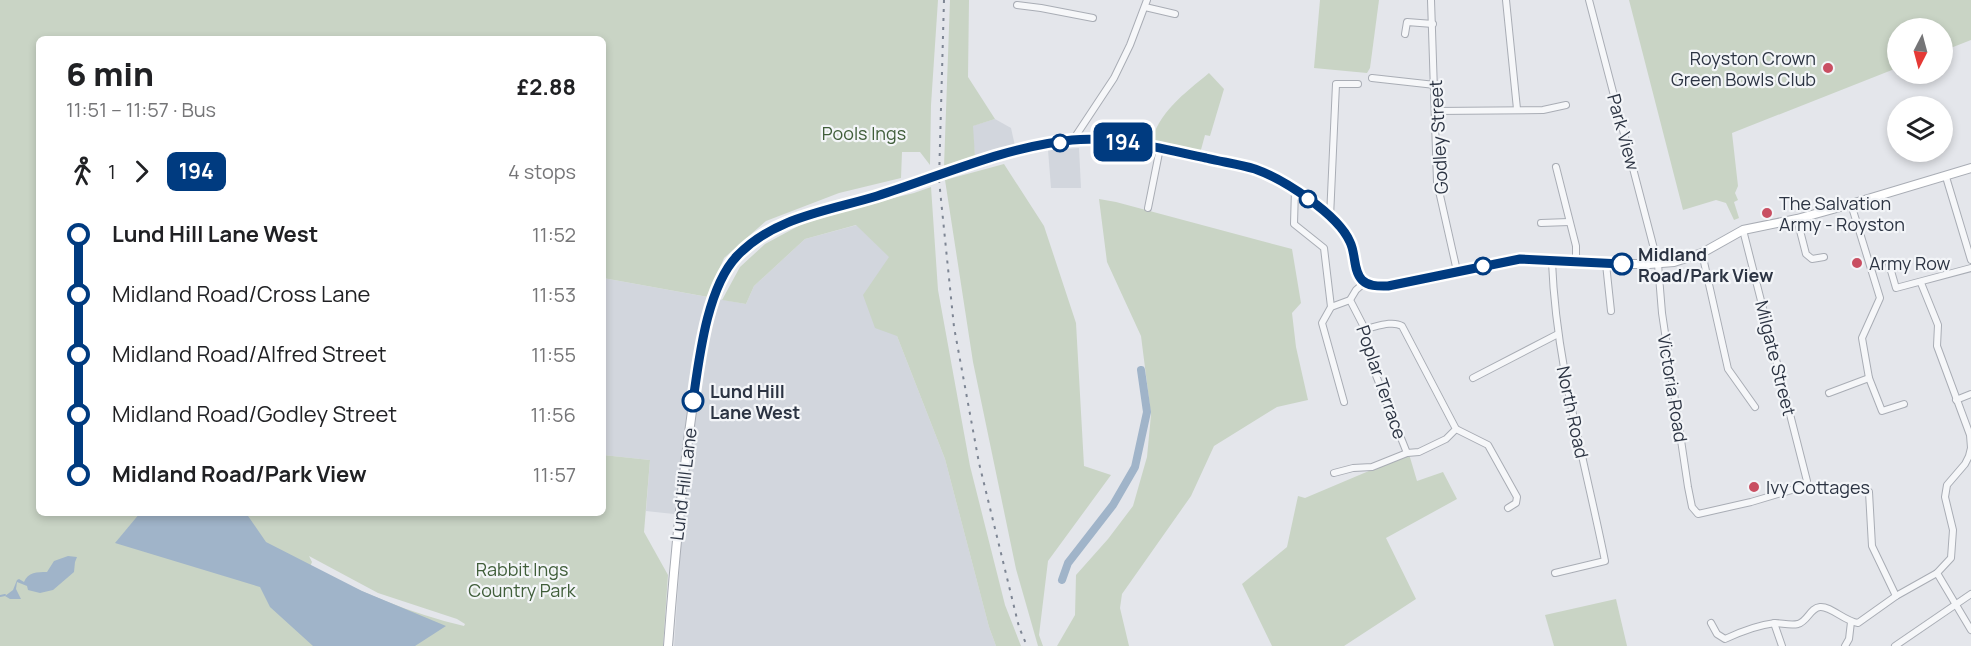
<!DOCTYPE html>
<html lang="en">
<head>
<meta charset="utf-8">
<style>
  :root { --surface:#fff; --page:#f6f6f6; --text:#202124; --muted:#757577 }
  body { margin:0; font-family:Manrope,sans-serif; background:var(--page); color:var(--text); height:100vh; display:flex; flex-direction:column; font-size:22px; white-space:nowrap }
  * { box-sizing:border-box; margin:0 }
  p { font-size:20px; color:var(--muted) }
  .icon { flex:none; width:33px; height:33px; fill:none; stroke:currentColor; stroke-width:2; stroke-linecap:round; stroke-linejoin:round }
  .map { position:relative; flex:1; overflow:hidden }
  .drawer { position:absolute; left:36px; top:36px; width:570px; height:480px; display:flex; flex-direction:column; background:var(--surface); border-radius:9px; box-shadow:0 3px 9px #0003 }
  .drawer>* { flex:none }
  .badge { padding:0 12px; border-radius:9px; font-size:21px; line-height:39px }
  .needle { width:39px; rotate:186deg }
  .controls { position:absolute; left:1887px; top:18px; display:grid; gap:12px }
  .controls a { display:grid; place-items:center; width:66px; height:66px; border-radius:50%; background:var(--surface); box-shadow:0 3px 9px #0003; font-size:30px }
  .map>.badge { position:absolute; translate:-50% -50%; box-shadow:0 0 0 3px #fff }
  .legs { display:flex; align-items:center; gap:9px; height:66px; padding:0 30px; font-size:20px }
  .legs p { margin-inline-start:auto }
  .head { display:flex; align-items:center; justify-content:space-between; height:102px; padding:0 30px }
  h1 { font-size:33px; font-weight:800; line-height:45px }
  ul { padding:0 30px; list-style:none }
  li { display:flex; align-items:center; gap:21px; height:60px; font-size:22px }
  li i { display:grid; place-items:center; width:9px; height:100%; margin:0 8px; background:currentColor }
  li i::after { content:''; width:15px; height:15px; margin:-8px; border:4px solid; border-radius:50%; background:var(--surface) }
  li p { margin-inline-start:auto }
  li:first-child i { background:linear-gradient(#0000 50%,currentColor 0) }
  li:last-child i { background:linear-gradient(currentColor 50%,#0000 0) }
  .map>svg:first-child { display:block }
</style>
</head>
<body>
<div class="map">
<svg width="1971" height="646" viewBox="0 0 1971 646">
  <rect width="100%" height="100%" fill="#e4e6eb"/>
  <!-- built -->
  <g fill="#d2d6dd">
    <polygon points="995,119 1011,128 1015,146 975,156 972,126"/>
    <polygon points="1079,148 1081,188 1051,188 1048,150"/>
    <polygon points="857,225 890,257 897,336 945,459 989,627 996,646 674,646 683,515 646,511 650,460 603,455 603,278 746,304 754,286 805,239"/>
  </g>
  <!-- green -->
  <g fill="#c9d4c5" fill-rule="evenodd">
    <path d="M 0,0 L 938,0 L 931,105 L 930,165 L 920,152 L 902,152 L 901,178 L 839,193 L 766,221 L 724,258 L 708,297 L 603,278 L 603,39 L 39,39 L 39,513 L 603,513 L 603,455 L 650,460 L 644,532 L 668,575 L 663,646 L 0,646 ZM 309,556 L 378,593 L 457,619 L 465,624 L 464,626 C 411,614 359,591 310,567 L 312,562 Z"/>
    <polygon points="950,0 969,0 968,77 995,119 973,126 975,156 944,166"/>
    <polygon points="1320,0 1379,0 1370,68 1367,73 1314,68"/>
    <polygon points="1629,0 1971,0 1971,40 1943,51 1942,28 1898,28 1897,68 1732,133 1738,186 1735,193 1738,200 1734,202 1739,218 1734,220 1726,203 1716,200 1683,210"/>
    <path d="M 1209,73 L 1224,89 L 1210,136 L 1205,135 L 1199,157 L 1150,146 C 1158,112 1184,94 1209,73 Z"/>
    <polygon points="1004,164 1044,226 1076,323 1084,466 1111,475 1048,561 1039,635 1043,646 1038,646 1016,569 973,362 945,180"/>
    <polygon points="931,187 938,290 970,466 1005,605 1021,646 996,646 989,627 945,459 897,336 875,328 863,295 889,257 856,225 805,239 754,286 746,304 722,300 740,267 765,244 815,217 914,193"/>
    <polygon points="1099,199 1116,202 1292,249 1301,303 1292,313 1296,347 1308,400 1277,407 1214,446 1191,496 1122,594 1120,608 1129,646 1057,646 1075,615 1076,575 1108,539 1133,506 1147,457 1151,415 1141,336 1107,262"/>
    <polygon points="1409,454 1417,481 1443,472 1457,499 1386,538 1416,599 1344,646 1272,646 1242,584 1287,547 1298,496 1305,498"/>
    <polygon points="1616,599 1627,646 1554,646 1545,615"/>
  </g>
  <!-- water -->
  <g fill="#a0b4c9">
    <polygon points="140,513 246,513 266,542 362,591 446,626 415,646 313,646 270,607 260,587 115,543"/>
    <path d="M 68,556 L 77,557 L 75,562 L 74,572 L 53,590 L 40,593 L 28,590 L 27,586 L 17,582 L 16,589 L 21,599 L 10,599 L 5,596 L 13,590 L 17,580 L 19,579 L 24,582 C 28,572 37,572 47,572 L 54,561 Z"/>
  </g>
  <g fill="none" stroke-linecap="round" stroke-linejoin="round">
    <!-- stream -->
    <polyline stroke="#a0b4c9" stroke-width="2" points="0,596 5,595"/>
    <!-- canal -->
    <polyline stroke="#a0b4c9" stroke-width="8" points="1062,580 1068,563 1113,505 1135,467 1147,412 1141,370"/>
    <defs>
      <g id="street">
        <polyline points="1431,0 1437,182 1457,271"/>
        <polyline points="1506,0 1517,109"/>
        <polyline points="1589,0 1658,264 1662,313 1688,487 1692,507 1698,514 1751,502 1805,486 1807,481 1743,230"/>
        <polyline points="1017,5 1041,8 1093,18"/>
        <polyline points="1145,7 1175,14"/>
        <polyline points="1405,34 1407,22 1433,24"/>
        <polyline points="1372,78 1435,85"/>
        <polyline points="1435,111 1543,110 1566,105"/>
        <polyline points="1073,140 1114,78 1130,45 1147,0"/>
        <polyline points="1556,167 1576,246 1576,263"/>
        <polyline points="1946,177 1971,260"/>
        <polyline points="1295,189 1294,224 1324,248 1331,307"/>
        <polyline points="1851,204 1880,298 1862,338 1869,378 1882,411 1904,404"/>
        <polyline points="1148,208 1160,148"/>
        <polyline points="1330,217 1336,84 1358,84"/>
        <polyline points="1797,219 1806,254 1812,259 1824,257"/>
        <polyline points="1541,223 1569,222"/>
        <polyline points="1702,253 1728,369 1755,407"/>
        <path d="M 1552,262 C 1556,364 1585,461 1605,561 L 1555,573"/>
        <polyline points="1606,264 1611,311"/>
        <polyline points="1889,264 1896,288 1971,268"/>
        <polyline points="1364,283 1356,290 1350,300 1365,329 1375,373 1407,453"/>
        <polyline points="1473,378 1558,334"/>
        <polyline points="1829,393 1869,378"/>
        <polyline points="1956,400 1971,394"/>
        <polyline points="1344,402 1322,323 1331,307 1350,300"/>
        <polyline points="1456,429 1488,445 1517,497 1516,503 1508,508"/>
        <path d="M 1334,473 L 1353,468 L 1372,467 L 1407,453 L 1419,452 L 1446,439 L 1456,429 L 1402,326 C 1392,320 1376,327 1365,329"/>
        <polyline points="1869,492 1872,546 1896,596"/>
        <polyline points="1937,573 1971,630"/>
        <path d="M 1711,623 L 1717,634 L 1725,639 C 1740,632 1758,625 1775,623 C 1782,623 1790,626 1798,624 C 1808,621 1810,608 1820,607 C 1831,606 1844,621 1858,623 L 1896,596 L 1937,573 L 1951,558 L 1953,530 L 1945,497 L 1947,485 L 1965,464 L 1969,456 L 1971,448 L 1970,435 L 1937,346 L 1938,325 L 1921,283"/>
        <polyline points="1774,623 1782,646"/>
        <polyline points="1845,646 1849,639 1851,622"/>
        <polyline points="1895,646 1971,594"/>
      </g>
      <g id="secondary">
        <polyline points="942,174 1020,150 1073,140 1120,142 1150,146 1255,169 1295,189 1324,210 1349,239 1354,250 1356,268 1364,283 1375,286 1388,286 1520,259 1606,264 1649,264 1674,262 1702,253 1743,230 1797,219 1851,204 1971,168"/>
        <path d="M 668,646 C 674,567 681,489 692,411 C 698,367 704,308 726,270 C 735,255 751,243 766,233 C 798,213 837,207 873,197 C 894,191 914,183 933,176"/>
      </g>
    </defs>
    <!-- street casing -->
    <use href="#street" stroke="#a9adb5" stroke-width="8"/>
    <!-- secondary casing -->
    <use href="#secondary" stroke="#a9adb5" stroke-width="10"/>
    <!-- street -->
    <use href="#street" stroke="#f6f7f9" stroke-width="6"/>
    <!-- secondary -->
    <use href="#secondary" stroke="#fff" stroke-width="8"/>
    <!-- rail -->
    <polyline stroke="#7e8694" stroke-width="2" stroke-dasharray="3 6" stroke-linecap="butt" points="944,0 939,180 954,327 979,463 1019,627 1027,646"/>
  </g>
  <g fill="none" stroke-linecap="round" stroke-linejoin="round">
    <defs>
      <path id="line-1" d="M 693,401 C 699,359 707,287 737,256 C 774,217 828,211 877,196 C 941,176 1004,147 1072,140 C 1117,136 1163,149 1206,158 C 1222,162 1239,164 1255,169 C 1283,179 1338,214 1350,242 C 1356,254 1353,271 1362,280 C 1369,287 1380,286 1388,286 L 1520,259 L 1622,264"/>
    </defs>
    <!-- line-1 casing -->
    <use href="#line-1" stroke="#fff" stroke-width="14"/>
    <!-- line-1 -->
    <use href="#line-1" stroke="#003b80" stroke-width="9"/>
  </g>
  <!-- markers -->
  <g fill="#c94f62" stroke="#f3f5f8" stroke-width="2">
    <circle cx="1828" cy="68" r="6"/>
    <circle cx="1767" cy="213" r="6"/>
    <circle cx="1857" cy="263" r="6"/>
    <circle cx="1754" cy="487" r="6"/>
  </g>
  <g fill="#fff" stroke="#003b80" stroke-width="3">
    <circle cx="1060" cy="143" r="8"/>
    <circle cx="1308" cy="199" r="8"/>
    <circle cx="1622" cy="264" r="10"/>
    <circle cx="1483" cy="266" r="8"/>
    <circle cx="693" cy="401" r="10"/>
  </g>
  <g text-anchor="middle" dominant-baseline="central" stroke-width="4.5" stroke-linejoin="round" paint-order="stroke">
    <!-- poi labels -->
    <g font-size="18" fill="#2c3443" stroke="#f3f5f8" text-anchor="start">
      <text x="1816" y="58" text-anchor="end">Royston Crown<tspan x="1816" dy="21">Green Bowls Club</tspan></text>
      <text x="1779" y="203">The Salvation<tspan x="1779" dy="21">Army - Royston</tspan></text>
      <text x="1869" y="263">Army Row</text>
      <text x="1766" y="487">Ivy Cottages</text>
    </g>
    <!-- street labels -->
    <g font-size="18" fill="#2c3443" stroke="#f3f5f8">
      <text transform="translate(1624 132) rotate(75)">Park View</text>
      <text transform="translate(1438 137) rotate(-93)">Godley Street</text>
      <text transform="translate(1776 358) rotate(76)">Milgate Street</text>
      <text transform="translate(1382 382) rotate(71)">Poplar Terrace</text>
      <text transform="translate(1673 388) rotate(81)">Victoria Road</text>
      <text transform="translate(1573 412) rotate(78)">North Road</text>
      <text transform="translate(683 484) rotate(-83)">Lund Hill Lane</text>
    </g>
    <!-- park labels -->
    <g font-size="18" fill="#405e3a" stroke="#f3f5f8">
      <text x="864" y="133">Pools Ings</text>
      <text x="522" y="569">Rabbit Ings<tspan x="522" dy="21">Country Park</tspan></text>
    </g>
    <!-- stop labels -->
    <g font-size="18" font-weight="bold" fill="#2c3443" stroke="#f3f5f8" text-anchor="start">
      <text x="1638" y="254">Midland<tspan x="1638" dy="21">Road/Park View</tspan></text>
      <text x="710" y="391">Lund Hill<tspan x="710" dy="21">Lane West</tspan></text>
    </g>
  </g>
</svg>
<div class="controls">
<a><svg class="needle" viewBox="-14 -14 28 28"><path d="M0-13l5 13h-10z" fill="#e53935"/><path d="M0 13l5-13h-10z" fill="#757577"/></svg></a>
<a><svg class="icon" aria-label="layers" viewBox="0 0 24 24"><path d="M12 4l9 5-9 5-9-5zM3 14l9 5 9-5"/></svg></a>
</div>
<b class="badge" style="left:1123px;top:142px;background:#003b80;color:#fff">194</b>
<section class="drawer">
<div class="head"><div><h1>6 min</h1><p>11:51 – 11:57 · Bus</p></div><b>£2.88</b></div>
<div class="legs"><svg class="icon" aria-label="walk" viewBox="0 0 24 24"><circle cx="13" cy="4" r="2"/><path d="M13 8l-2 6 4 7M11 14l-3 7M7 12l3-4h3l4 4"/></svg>1<svg class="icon" aria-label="forward" viewBox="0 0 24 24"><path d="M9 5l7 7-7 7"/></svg><b class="badge" style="background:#003b80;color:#fff">194</b><p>4 stops</p></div>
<ul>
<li><i style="color:#003b80"></i><b>Lund Hill Lane West</b><p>11:52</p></li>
<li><i style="color:#003b80"></i><span>Midland Road/Cross Lane</span><p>11:53</p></li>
<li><i style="color:#003b80"></i><span>Midland Road/Alfred Street</span><p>11:55</p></li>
<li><i style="color:#003b80"></i><span>Midland Road/Godley Street</span><p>11:56</p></li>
<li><i style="color:#003b80"></i><b>Midland Road/Park View</b><p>11:57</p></li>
</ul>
</section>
</div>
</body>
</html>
